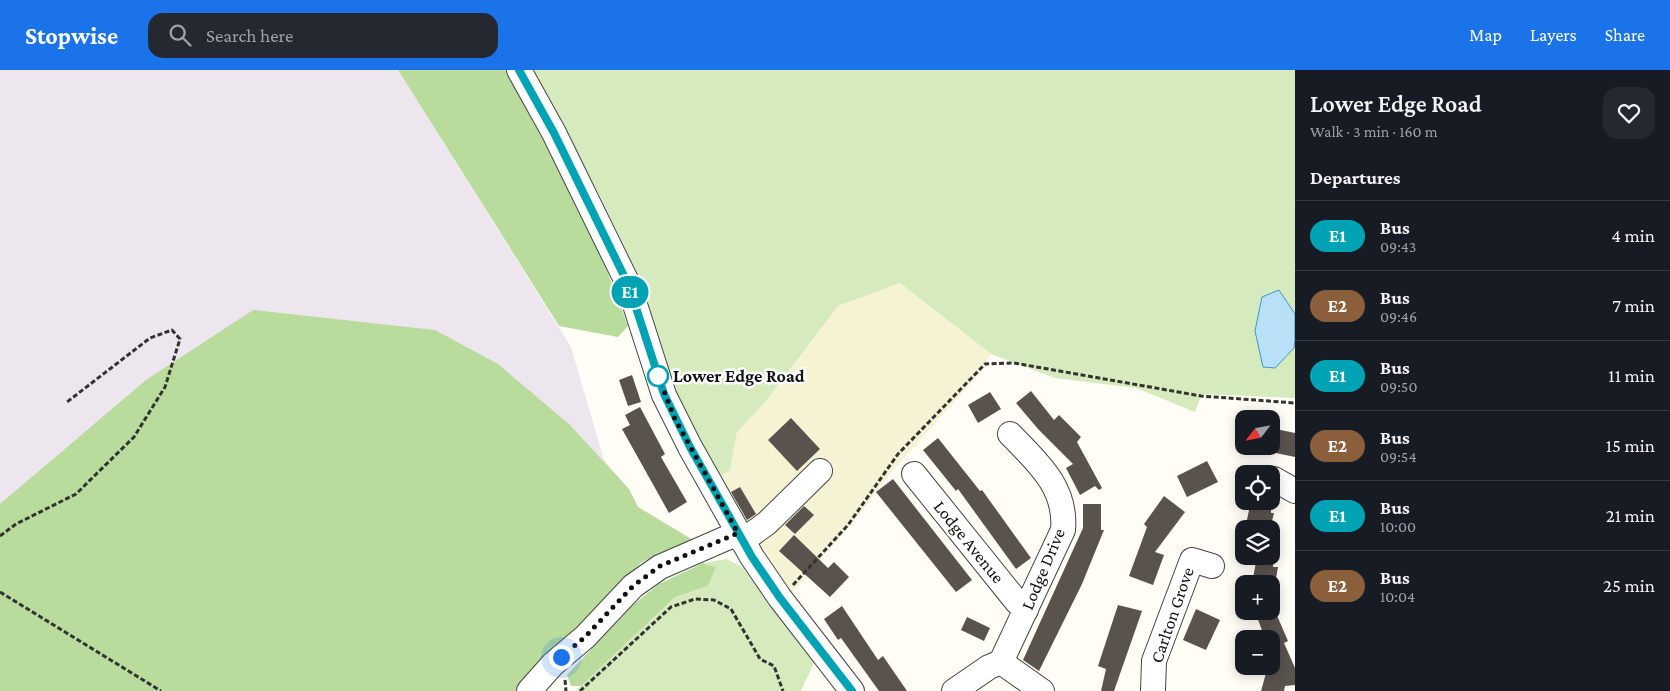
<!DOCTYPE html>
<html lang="en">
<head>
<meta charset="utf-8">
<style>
  :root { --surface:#171b24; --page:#242831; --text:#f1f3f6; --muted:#9ea1a6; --line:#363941; --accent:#1a73e8 }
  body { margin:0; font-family:"Crimson Pro",serif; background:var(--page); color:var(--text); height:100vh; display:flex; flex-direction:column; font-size:19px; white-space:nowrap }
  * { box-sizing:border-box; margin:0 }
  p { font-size:16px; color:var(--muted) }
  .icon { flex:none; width:28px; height:28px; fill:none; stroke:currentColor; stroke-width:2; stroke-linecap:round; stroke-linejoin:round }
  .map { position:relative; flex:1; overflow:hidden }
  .panel { display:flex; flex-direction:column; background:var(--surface); width:375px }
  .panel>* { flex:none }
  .badge { padding:0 10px; border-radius:16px; font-size:18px; line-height:32px }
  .needle { width:32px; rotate:238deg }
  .buttons { position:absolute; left:1235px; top:340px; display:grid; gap:10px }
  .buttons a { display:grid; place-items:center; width:45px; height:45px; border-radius:10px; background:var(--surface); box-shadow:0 2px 12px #0003; font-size:25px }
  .you { position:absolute; width:25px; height:25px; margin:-12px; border:4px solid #fff; border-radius:50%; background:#1a73e8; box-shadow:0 0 0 8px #1a73e833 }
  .map>.badge { position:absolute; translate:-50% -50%; box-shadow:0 0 0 2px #fff }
  h2 { padding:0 15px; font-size:19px; line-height:45px }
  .round { display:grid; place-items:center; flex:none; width:52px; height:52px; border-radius:15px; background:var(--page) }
  .summary { display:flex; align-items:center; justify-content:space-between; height:85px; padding:0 15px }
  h1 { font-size:24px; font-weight:600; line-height:38px }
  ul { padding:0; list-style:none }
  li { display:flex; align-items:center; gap:15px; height:70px; padding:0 15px; border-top:1px solid var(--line) }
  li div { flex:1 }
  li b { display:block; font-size:19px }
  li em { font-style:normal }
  li .badge { min-width:55px; font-weight:700; text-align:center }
  header { display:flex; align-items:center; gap:30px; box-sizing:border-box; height:70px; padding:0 25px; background:var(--accent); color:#fff }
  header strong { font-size:24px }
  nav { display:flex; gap:28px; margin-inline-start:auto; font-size:18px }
  .search { width:350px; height:45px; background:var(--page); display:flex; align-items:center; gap:12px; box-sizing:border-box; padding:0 18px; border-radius:15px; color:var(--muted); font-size:19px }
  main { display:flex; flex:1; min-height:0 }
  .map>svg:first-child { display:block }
</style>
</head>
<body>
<header>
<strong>Stopwise</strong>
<div class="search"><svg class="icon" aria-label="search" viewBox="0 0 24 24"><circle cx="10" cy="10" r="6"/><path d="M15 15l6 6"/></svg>Search here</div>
<nav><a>Map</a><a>Layers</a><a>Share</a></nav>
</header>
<main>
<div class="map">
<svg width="1295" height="621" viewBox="0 0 1295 621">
  <rect width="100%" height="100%" fill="#fffdf5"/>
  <!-- industrial -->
  <polygon fill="#eee6ef" points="0,0 398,0 571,277 604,390 629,419 638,437 693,470 642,492 515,621 0,621"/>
  <!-- farmland -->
  <polygon fill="#f6f3d4" points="900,213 991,284 981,302 888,406 859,445 790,525 753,472 717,408 730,400 737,362 766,331 838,236"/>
  <!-- green -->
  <g fill="#d5ebbd">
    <polygon points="532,0 1295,0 1295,244 1279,221 1262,227 1255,261 1294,278 1295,269 1295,328 1202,324 1195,342 1136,318 1055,308 991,284 900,213 838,236 766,331 737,362 730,400 717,408 671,317 641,212 601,128"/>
    <polygon points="727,489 742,497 815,591 801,621 575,621 675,527 708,516 716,497 703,493"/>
  </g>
  <!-- forest -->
  <g fill="#b9dc9c">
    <path d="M 398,0 L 505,0 C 550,83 597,166 628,256 L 618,267 L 559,256 Z"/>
    <polygon points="253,240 435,260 498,294 569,354 629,419 638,437 693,470 642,492 515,621 0,621 0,434 146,310"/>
    <polygon points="703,493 716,497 708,516 675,527 581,616 571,616 567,605 634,534 659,514"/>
  </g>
  <!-- water -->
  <polygon fill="#b9e0f7" stroke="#3f96cf" points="1279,220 1295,244 1295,269 1294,278 1275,298 1263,297 1255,261 1262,227"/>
  <!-- building -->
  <g fill="#5a524d">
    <polygon points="632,305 641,332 628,336 619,310"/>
    <polygon points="1031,321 1054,350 1059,345 1081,367 1077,372 1102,418 1099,420 1095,416 1080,425 1066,398 1073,394 1038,359 1016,333"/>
    <polygon points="990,322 1001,339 978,353 968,335"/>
    <polygon points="640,337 665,384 661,387 687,432 669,443 622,359 630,355 625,345"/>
    <polygon points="791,348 820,379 797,401 768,370"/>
    <polygon points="1271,358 1295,363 1295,387 1271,382"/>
    <polygon points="938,368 980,421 982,420 1031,488 1016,499 958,419 956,421 923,380"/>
    <polygon points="1207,391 1218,412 1187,427 1177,406"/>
    <polygon points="893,409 972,510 956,522 876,422"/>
    <polygon points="740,417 756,444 747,450 731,422"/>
    <polygon points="1164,426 1185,442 1155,482 1164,485 1153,515 1129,506 1147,457 1144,454"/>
    <polygon points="1251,431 1271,431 1271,443 1274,443 1270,459 1245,459"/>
    <polygon points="1083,434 1101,434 1101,460 1104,460 1082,514 1039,601 1023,590 1083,458"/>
    <polygon points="804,436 814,445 795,464 785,455"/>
    <polygon points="794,465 828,498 834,492 849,507 830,527 779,481"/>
    <polygon points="1257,486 1274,486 1273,497 1278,497 1275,514 1252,514"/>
    <polygon points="1118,535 1142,541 1114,621 1101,621 1106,599 1098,596"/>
    <polygon points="842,536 878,590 883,586 907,621 879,621 841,568 838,570 824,549"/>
    <polygon points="1271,538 1275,541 1288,571 1284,573 1295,598 1295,615 1285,616 1284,621 1261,621 1268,596 1271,596 1271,569 1265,569 1255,541 1271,541"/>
    <polygon points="1196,539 1220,550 1206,580 1183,570"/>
    <polygon points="967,547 990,558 984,571 961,560"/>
  </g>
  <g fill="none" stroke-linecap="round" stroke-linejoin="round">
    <defs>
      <g id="minor">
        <polyline points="519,0 554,63 629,216 664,325 690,377 752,487 780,528 852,621"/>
        <polyline points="914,404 1017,532 1026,540"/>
        <polyline points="1274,409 1295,421"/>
        <polyline points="742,471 767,453 820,401"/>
        <polyline points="1001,592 1042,621"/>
        <polyline points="529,621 553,594 585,567 633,516 660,497 738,463"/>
        <path d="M 954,621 L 989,597 L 1001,592 L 1063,460 C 1067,417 1037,392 1010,364"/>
        <polyline points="1153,621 1154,591 1192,490 1212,496"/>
      </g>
    </defs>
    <!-- minor casing -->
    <use href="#minor" stroke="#444" stroke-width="26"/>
    <!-- path -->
    <g stroke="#333" stroke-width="3" stroke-dasharray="5 2.5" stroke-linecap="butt">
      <polyline points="0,466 16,454 76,424 134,367 165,317 180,269 172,260 150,268 67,332"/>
      <polyline points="793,515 848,455 898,384 985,294 1014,293 1201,326 1295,333"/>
      <polyline points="0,522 161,621"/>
      <polyline points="565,610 566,621"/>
      <polyline points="580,621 671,537 695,529 714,530 731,539 760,589 774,596 783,621"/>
    </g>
    <!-- minor -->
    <use href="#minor" stroke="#fff" stroke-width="24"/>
  </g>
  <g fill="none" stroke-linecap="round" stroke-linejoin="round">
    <defs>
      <polyline id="line" points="519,0 554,63 629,216 664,324 690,377 752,487 780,528 852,621"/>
    </defs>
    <!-- line casing -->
    <use href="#line" stroke="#fff" stroke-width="11"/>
    <!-- line -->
    <use href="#line" stroke="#00a3b4" stroke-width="8"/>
    <!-- walk -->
    <polyline stroke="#111" stroke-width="5" stroke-dasharray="0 9" points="561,587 585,567 633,516 660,496 738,463 675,349 658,306"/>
  </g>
  <!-- markers -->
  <circle fill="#fff" stroke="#00a3b4" stroke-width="2.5" cx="658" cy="306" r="10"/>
  <g text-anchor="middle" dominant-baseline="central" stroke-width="5" stroke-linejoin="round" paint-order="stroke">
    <!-- stop labels -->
    <g font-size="18" font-weight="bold" fill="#111" stroke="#fff" text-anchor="start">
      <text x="673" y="306">Lower Edge Road</text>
    </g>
    <!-- street labels -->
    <g font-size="18" fill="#111" stroke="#fff">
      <text transform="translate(969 472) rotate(51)">Lodge Avenue</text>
      <text transform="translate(1043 499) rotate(-67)">Lodge Drive</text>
      <text transform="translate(1172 545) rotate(-71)">Carlton Grove</text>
    </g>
  </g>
</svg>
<div class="buttons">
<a><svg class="needle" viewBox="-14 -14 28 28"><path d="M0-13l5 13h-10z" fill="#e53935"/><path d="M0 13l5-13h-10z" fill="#9ea1a6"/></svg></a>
<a><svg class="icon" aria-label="locate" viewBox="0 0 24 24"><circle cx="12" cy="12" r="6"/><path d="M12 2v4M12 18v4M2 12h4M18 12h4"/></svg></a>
<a><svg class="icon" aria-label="layers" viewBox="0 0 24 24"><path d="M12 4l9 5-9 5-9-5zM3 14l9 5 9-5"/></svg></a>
<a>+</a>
<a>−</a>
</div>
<div class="you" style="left:561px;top:587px"></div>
<b class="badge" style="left:630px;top:222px;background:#00a3b4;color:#fff">E1</b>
</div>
<section class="panel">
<div class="summary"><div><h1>Lower Edge Road</h1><p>Walk · 3 min · 160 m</p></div><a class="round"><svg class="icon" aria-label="heart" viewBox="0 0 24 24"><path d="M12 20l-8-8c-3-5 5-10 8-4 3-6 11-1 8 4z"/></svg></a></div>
<h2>Departures</h2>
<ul>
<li><span class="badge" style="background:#00a3b4;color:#fff">E1</span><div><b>Bus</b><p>09:43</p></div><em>4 min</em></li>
<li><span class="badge" style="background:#8b5e3c;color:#fff">E2</span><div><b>Bus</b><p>09:46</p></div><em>7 min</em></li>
<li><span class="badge" style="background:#00a3b4;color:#fff">E1</span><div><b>Bus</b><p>09:50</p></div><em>11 min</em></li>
<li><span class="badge" style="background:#8b5e3c;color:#fff">E2</span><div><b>Bus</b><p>09:54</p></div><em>15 min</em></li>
<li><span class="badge" style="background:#00a3b4;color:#fff">E1</span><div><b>Bus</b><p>10:00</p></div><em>21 min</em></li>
<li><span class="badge" style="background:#8b5e3c;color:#fff">E2</span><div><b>Bus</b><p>10:04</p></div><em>25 min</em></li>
</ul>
</section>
</main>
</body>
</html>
